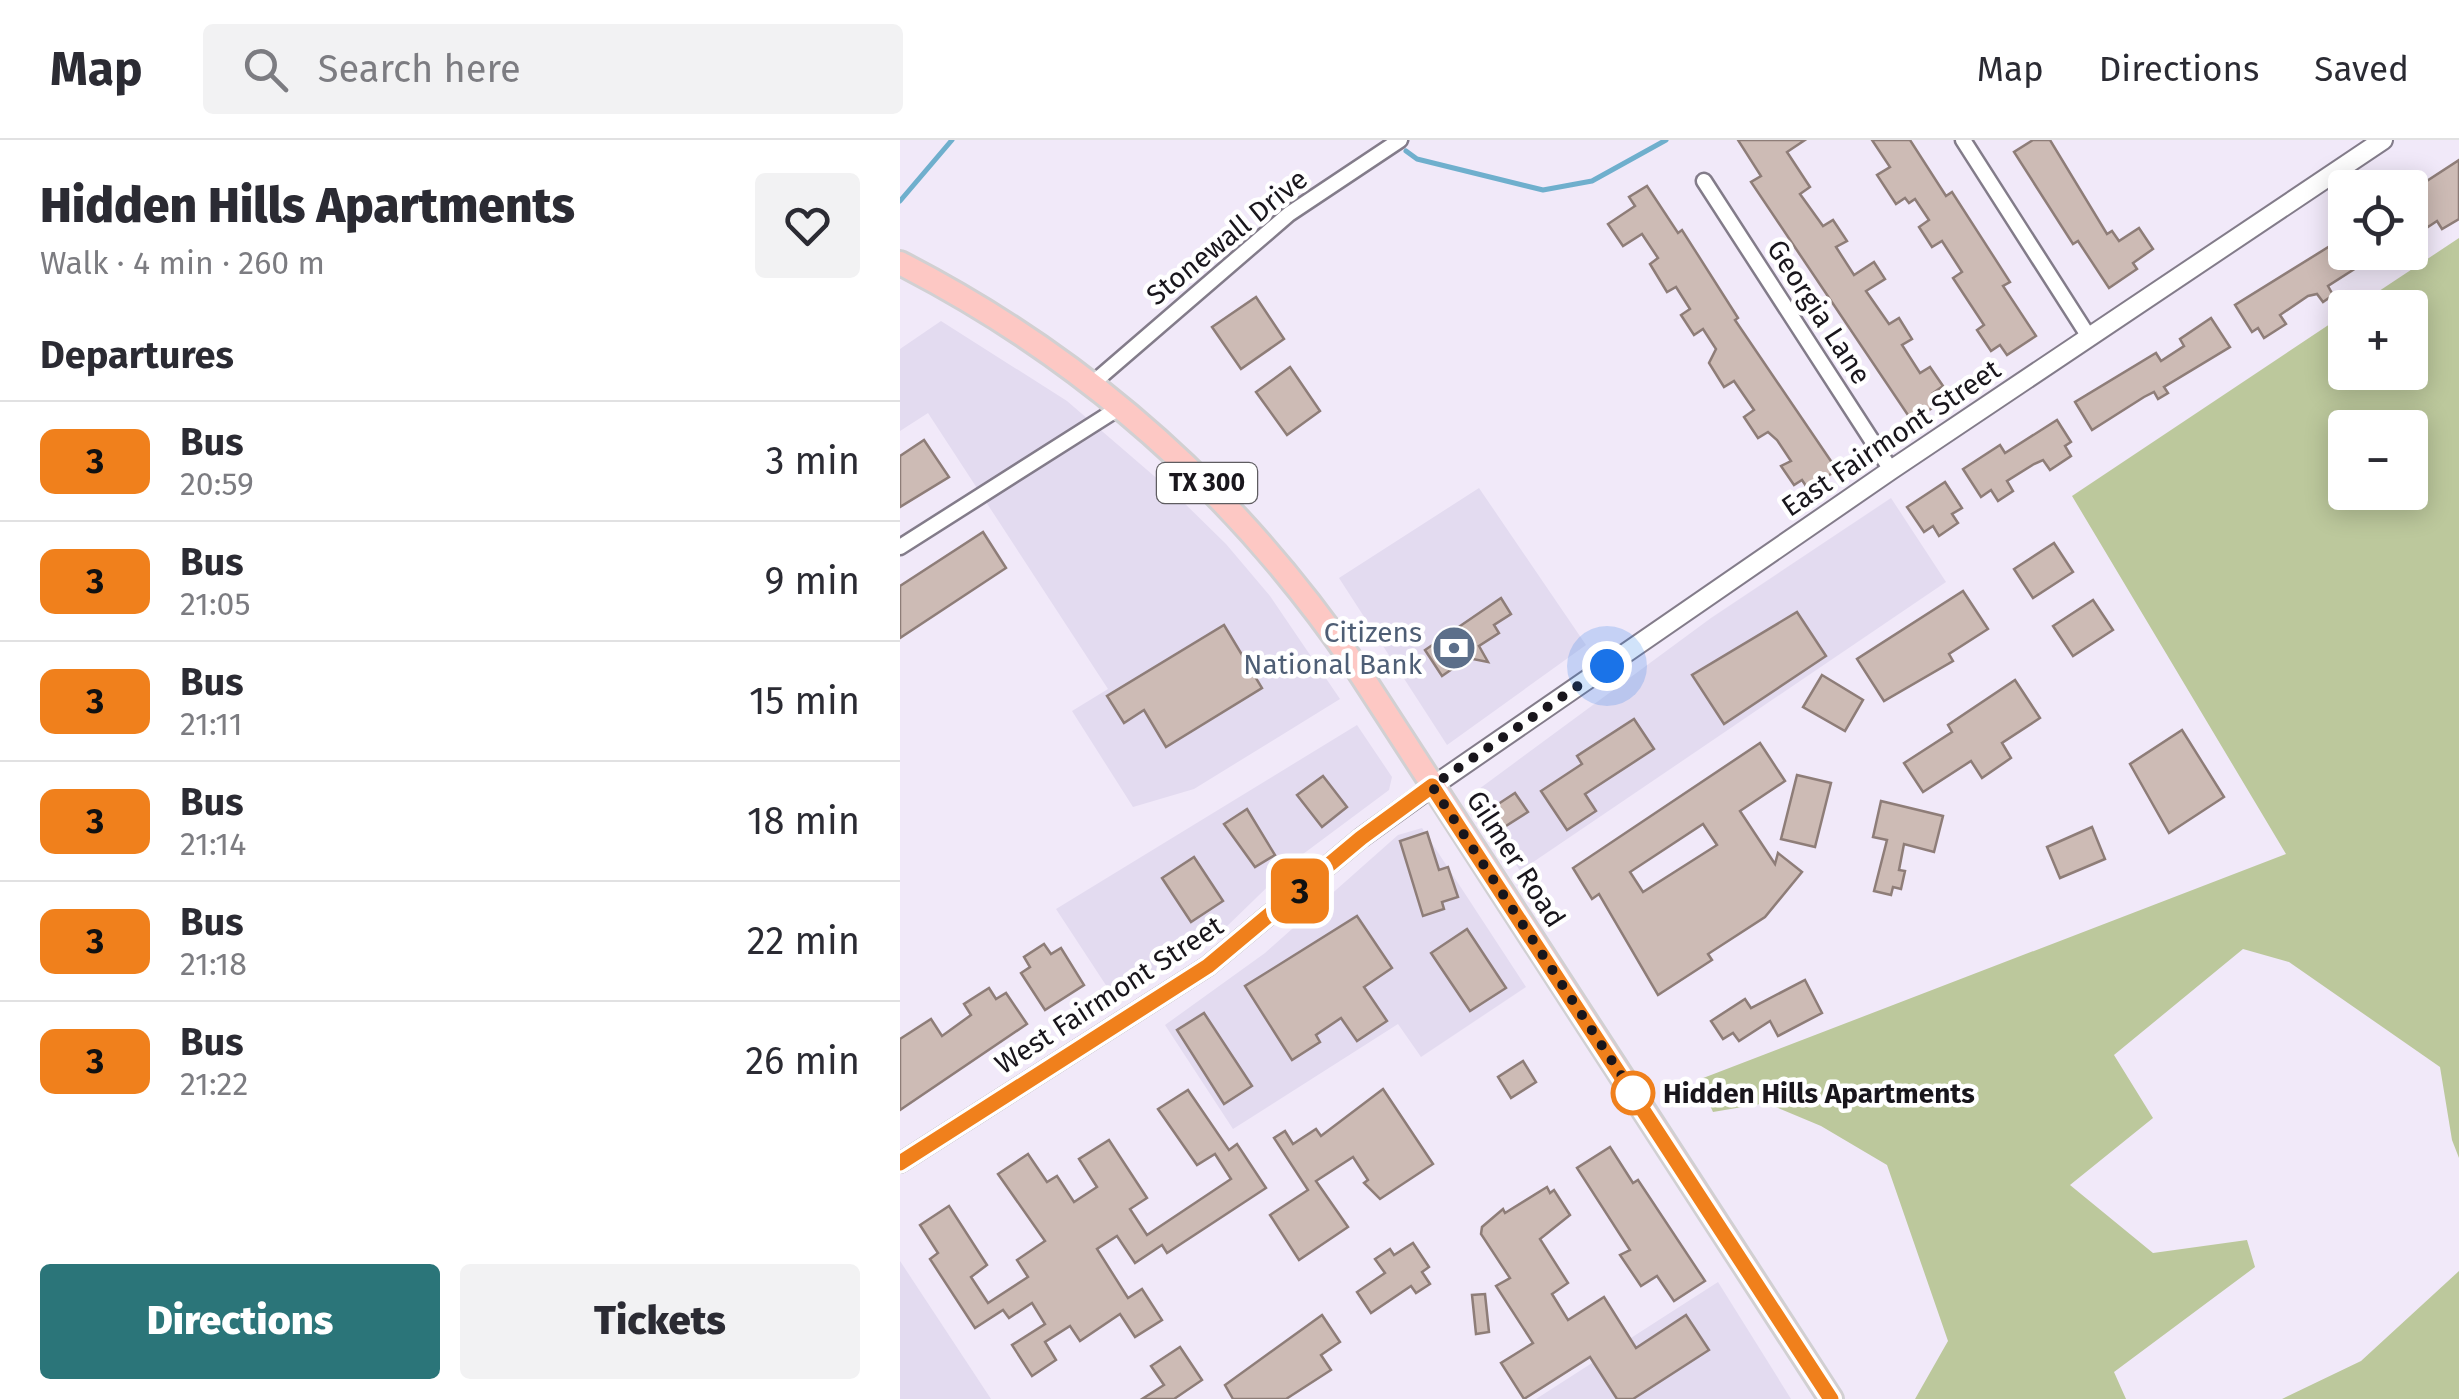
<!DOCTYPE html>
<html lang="en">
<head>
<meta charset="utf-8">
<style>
  :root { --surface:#fff; --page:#f2f2f3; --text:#2b2b33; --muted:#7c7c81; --line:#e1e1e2; --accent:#2b7579 }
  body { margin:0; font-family:"Fira Sans",sans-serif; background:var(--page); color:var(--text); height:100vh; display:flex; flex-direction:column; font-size:38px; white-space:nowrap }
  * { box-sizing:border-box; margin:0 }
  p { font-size:32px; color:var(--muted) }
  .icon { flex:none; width:55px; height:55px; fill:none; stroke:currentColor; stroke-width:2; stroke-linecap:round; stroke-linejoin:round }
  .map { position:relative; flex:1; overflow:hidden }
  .side { display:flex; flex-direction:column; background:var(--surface); width:900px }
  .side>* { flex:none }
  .badge { padding:0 20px; border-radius:15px; font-size:35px; line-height:65px }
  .buttons { position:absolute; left:1428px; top:30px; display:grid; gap:20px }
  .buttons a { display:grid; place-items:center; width:100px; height:100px; border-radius:10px; background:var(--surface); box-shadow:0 5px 25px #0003; font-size:50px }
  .you { position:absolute; width:50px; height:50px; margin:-25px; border:8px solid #fff; border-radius:50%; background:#1a73e8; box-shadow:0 0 0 15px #1a73e833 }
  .map>.badge { position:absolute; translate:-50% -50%; box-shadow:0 0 0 5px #fff }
  h2 { padding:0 40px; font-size:38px; line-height:90px }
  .round { display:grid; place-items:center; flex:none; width:105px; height:105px; border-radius:10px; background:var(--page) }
  .head { display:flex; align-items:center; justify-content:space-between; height:170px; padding:0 40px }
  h1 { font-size:48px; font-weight:800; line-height:75px }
  .cta { display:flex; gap:20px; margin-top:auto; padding:20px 40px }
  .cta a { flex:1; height:115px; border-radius:10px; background:var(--accent); color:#fff; font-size:40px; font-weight:800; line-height:115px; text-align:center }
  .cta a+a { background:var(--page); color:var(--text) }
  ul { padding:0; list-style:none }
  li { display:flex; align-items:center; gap:30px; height:120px; padding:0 40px; border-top:2px solid var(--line) }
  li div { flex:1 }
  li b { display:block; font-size:38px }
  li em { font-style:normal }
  li .badge { min-width:110px; font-weight:700; text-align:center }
  header { display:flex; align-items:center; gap:60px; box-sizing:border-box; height:140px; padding:0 50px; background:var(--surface); border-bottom:2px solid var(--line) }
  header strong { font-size:48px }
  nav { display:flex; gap:55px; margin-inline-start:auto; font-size:35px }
  .search { width:700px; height:90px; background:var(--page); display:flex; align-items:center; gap:25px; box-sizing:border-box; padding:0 35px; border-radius:10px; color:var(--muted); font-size:38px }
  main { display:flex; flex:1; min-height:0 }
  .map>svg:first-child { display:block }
</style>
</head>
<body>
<header>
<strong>Map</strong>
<div class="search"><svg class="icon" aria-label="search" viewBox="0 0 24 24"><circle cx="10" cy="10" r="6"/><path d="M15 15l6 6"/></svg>Search here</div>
<nav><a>Map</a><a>Directions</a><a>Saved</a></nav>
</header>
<main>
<section class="side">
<div class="head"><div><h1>Hidden Hills Apartments</h1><p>Walk · 4 min · 260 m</p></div><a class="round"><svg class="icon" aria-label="heart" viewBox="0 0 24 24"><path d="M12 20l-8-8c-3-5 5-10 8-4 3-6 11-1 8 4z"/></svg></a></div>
<h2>Departures</h2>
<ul>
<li><span class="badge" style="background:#f0801c;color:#111">3</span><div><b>Bus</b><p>20:59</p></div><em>3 min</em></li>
<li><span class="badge" style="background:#f0801c;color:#111">3</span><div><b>Bus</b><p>21:05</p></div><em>9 min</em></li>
<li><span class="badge" style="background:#f0801c;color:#111">3</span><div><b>Bus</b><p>21:11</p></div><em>15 min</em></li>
<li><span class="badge" style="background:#f0801c;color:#111">3</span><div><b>Bus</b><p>21:14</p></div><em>18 min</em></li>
<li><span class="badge" style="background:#f0801c;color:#111">3</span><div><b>Bus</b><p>21:18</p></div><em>22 min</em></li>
<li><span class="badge" style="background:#f0801c;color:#111">3</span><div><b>Bus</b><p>21:22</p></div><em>26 min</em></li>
</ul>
<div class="cta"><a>Directions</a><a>Tickets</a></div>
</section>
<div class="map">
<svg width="1559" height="1259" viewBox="0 0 1559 1259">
  <rect width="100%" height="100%" fill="#f1e9f9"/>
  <!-- commercial -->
  <g fill="#e3dbf0">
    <polygon points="41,181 167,261 275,354 326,404 370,456 440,559 294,649 233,667 172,571 208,549 28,273 0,291 0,209"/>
    <polygon points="579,348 686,505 547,605 439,438"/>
    <polygon points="991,358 1046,442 620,731 576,659 579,649 811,478"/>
    <polygon points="457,585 492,637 489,650 395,720 321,792 215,859 156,769"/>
    <polygon points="522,688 626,847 521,917 498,884 333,989 265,885 365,813 498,695"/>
    <polygon points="0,1121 91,1259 0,1259"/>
    <polygon points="818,1142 891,1259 636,1259"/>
  </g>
  <!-- green -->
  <g fill="#bcc89c" fill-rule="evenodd">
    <path d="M 1559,98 L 1559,1018 L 1552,1000 L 1540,927 L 1389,822 L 1343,809 L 1214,915 L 1253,978 L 1170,1045 L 1253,1113 L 1347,1100 L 1355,1127 L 1214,1232 L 1226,1259 L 1015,1259 L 1048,1201 L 987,1025 L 921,986 L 866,963 L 813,972 L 798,940 L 1386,714 L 1172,356 L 1445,174 L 1445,232 L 1510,232 L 1510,168 L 1455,167 ZM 1445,288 L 1510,288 L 1510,352 L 1445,352 Z"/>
    <polygon points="1559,1131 1559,1259 1382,1259 1461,1221"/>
  </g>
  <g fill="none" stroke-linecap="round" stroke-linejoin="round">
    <!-- stream -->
    <g stroke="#6fafcd" stroke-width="5">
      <polyline points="506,11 517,19 643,50 692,41 766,0"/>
      <polyline points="0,61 52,0"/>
    </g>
  </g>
  <!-- building -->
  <g fill="#cdbbb5" stroke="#8e7d78" stroke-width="2.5" fill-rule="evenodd">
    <polygon points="838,0 905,0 887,12 910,47 900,54 923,86 933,80 947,101 936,107 954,135 974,122 985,139 966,151 989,184 999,178 1012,199 1002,205 1020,233 1030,227 1043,246 1033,253 1040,263 1012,281 851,42 861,36"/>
    <polygon points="972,0 1010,0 1046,56 1052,52 1110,142 1103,146 1136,196 1107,215 1100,205 1091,211 1077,190 1084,185 1053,138 1062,132 1042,101 1032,107 1019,87 1029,80 1015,59 1009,63 1005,58 996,64 977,35 990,27"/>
    <polygon points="1133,0 1150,0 1207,94 1212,91 1219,101 1239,88 1253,109 1233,123 1237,129 1209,148 1178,101 1173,104 1114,12"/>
    <polygon points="1559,20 1559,79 1542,89 1537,81 1528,87 1510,52"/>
    <polygon points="747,46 778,93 782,90 838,178 835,180 937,330 908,349 902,340 894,345 881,326 891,321 877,300 868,292 858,298 844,277 854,270 834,241 824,247 809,223 816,209 803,189 794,195 781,175 790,169 776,147 767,152 750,124 758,118 742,94 723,106 708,84 735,66 729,57"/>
    <polygon points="1438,101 1445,112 1481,112 1428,146 1433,155 1423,162 1417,154 1408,156 1380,175 1386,184 1364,198 1358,188 1352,192 1335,165"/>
    <polygon points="356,157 384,199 341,229 312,187"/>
    <polygon points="1311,178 1330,207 1264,247 1268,253 1258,259 1254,252 1244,257 1192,290 1175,262 1256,213 1261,221 1284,206 1280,199"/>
    <polygon points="390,227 420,271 387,295 356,252"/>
    <polygon points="1157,280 1171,302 1165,306 1171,316 1150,330 1143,320 1134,324 1107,341 1113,351 1098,361 1091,350 1081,357 1063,329 1100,305 1105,313"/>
    <polygon points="24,300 49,337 0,367 0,316"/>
    <polygon points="1045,342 1062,368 1052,374 1058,383 1039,396 1033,386 1024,392 1007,367"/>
    <polygon points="83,392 106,428 0,498 0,446"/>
    <polygon points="1154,403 1173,432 1133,458 1114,429"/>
    <polygon points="1063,451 1088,489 1049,514 1053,521 984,561 957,519"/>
    <polygon points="601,458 611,474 594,485 599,493 579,506 588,522 568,518 542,536 525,510"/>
    <polygon points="1193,460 1213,490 1173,516 1153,486"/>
    <polygon points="897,472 926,516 824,584 792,535"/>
    <polygon points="324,485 362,548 266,607 244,570 224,583 207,556"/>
    <polygon points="922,535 963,560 945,591 903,567"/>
    <polygon points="1115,540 1140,578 1102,603 1111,618 1082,638 1071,621 1023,652 1004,623 1052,592 1048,585"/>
    <polygon points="734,579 754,609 685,654 696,671 667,690 641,651 682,624 677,616"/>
    <polygon points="1282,590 1324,657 1269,693 1230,624"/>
    <path d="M 860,603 L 885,641 L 840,671 L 875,724 L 878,713 L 902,732 L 865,777 L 808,814 L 812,820 L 758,855 L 699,754 L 692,759 L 673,728 ZM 803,684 L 817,705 L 743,752 L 730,732 Z"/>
    <polygon points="897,635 931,643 915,707 881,699"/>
    <polygon points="423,636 447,667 422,687 397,655"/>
    <polygon points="615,653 628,672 598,691 586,672"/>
    <polygon points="981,661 1043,676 1034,712 1004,704 999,730 1005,731 1001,749 993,747 991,755 974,751 987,700 973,697"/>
    <polygon points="347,669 375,715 355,727 324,684"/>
    <polygon points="1192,687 1205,719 1160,738 1147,707"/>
    <polygon points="527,692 539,730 548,727 558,757 542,762 544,769 523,776 500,701"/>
    <polygon points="294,717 323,761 291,782 262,738"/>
    <polygon points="457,776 492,828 464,847 487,881 457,901 441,878 416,895 420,902 392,920 345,846"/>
    <polygon points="567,789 606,848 570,871 531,813"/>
    <polygon points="144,804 151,814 161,808 184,845 145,870 121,833 130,827 124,817"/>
    <polygon points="905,840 922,873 878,896 870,881 839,901 833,893 823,899 811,881 845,859 851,868"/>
    <polygon points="89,848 96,859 106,853 127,884 0,970 0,899 31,879 42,896 71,875 64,864"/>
    <polygon points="304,873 352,946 324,964 277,890"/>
    <polygon points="623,921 636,942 611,958 598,937"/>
    <polygon points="483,949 533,1024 480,1059 464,1043 468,1040 453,1017 416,1041 448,1087 399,1120 370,1075 408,1050 374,998 385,991 393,1004 416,989 421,996"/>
    <polygon points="288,950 329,1010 337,1004 366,1048 267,1113 262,1105 235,1123 217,1096 197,1109 228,1158 242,1149 262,1180 235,1197 220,1174 180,1201 170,1186 145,1202 156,1220 132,1236 112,1205 145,1184 132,1163 109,1178 103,1170 75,1188 30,1119 38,1113 20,1085 49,1066 87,1125 71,1137 88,1163 128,1137 117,1120 145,1101 98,1034 128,1014 147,1042 157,1036 174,1062 197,1047 179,1019 209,1000 247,1058 230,1069 247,1095 331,1039 315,1014 297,1025 258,969"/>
    <polygon points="710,1007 733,1043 738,1040 805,1141 774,1161 757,1136 741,1146 720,1115 730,1110 677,1028"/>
    <polygon points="647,1047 650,1053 654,1050 670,1075 640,1099 668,1143 652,1154 668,1180 704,1157 736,1208 786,1175 809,1210 733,1259 717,1259 690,1217 624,1259 601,1223 633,1203 596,1146 610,1138 581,1094 582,1087 603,1069 605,1073"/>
    <polygon points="513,1103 529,1127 522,1132 530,1144 516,1153 511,1146 471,1173 457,1152 485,1133 475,1119 490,1109 494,1115"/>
    <polygon points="585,1154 589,1192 576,1194 572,1155"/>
    <polygon points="422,1175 440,1202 421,1215 431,1230 386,1259 333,1259 325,1245"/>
    <polygon points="280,1207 302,1240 274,1259 242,1259 264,1245 251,1226"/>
  </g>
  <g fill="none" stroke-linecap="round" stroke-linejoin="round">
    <defs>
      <g id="minor">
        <polyline points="1063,0 1189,197"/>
        <polyline points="804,41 991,330"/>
        <polyline points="193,243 389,74 500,0"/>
        <polyline points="0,407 222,266"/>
      </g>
      <polyline id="tertiary" points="0,1023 308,826 461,698 533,646 991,330 1483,0"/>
      <path id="primary" d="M 0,123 C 187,219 338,354 456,527 L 931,1259"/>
    </defs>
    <!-- minor casing -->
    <use href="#minor" stroke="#837c8a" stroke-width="19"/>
    <!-- tertiary casing -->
    <use href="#tertiary" stroke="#837c8a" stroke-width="22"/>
    <!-- primary casing -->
    <use href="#primary" stroke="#d1d0d2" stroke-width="28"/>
    <!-- minor -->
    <use href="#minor" stroke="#fff" stroke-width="14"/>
    <!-- tertiary -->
    <use href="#tertiary" stroke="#fff" stroke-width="18"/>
    <!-- primary -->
    <use href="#primary" stroke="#fdc8c4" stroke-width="22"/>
  </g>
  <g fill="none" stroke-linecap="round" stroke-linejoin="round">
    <defs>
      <polyline id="line" points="0,1023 308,826 461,698 532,646 931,1259"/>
    </defs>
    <!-- line casing -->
    <use href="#line" stroke="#fff" stroke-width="22"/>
    <!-- line -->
    <use href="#line" stroke="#f0801c" stroke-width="15"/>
    <!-- walk -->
    <polyline stroke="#19161c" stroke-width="10" stroke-dasharray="0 18" points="707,526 532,646 733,953"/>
  </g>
  <!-- icons -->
  <defs>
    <symbol id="bank-disc" viewBox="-11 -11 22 22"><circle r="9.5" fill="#5c6f8a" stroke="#fff"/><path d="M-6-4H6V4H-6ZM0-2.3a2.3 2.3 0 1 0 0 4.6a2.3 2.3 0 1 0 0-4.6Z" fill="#fff"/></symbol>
  </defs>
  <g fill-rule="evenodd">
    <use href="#bank-disc" x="529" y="483" width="50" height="50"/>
  </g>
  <!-- markers -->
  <circle fill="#fff" stroke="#f0801c" stroke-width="5" cx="733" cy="953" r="20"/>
  <g text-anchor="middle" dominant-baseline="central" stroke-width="9" stroke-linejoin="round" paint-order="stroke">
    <!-- shield labels -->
    <rect fill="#fff" stroke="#5e5c60" stroke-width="2.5" x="257" y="323" width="100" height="40" rx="8"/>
    <g font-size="25" font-weight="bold" fill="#19161c">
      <text x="307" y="343">TX 300</text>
    </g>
    <!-- street labels -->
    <g font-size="28" fill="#19161c" stroke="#fff">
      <text transform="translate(327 97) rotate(-39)">Stonewall Drive</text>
      <text transform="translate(919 172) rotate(57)">Georgia Lane</text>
      <text transform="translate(991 298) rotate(-34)">East Fairmont Street</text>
      <text transform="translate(616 719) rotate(57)">Gilmer Road</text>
      <text transform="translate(209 855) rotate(-33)">West Fairmont Street</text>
    </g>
    <!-- service labels -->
    <g font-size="28" fill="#4e5e75" stroke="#fff" text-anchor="end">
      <text x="522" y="492">Citizens<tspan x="522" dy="32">National Bank</tspan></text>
    </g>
    <!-- stop labels -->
    <g font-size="28" font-weight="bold" fill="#19161c" stroke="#fff" text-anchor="start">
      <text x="763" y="953">Hidden Hills Apartments</text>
    </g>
  </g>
</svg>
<div class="buttons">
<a><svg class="icon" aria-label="locate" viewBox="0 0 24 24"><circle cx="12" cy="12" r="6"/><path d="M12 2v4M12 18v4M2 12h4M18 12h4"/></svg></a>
<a>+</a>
<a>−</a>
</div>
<div class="you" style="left:707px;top:526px"></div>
<b class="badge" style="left:400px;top:751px;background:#f0801c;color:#111">3</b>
</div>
</main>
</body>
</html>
